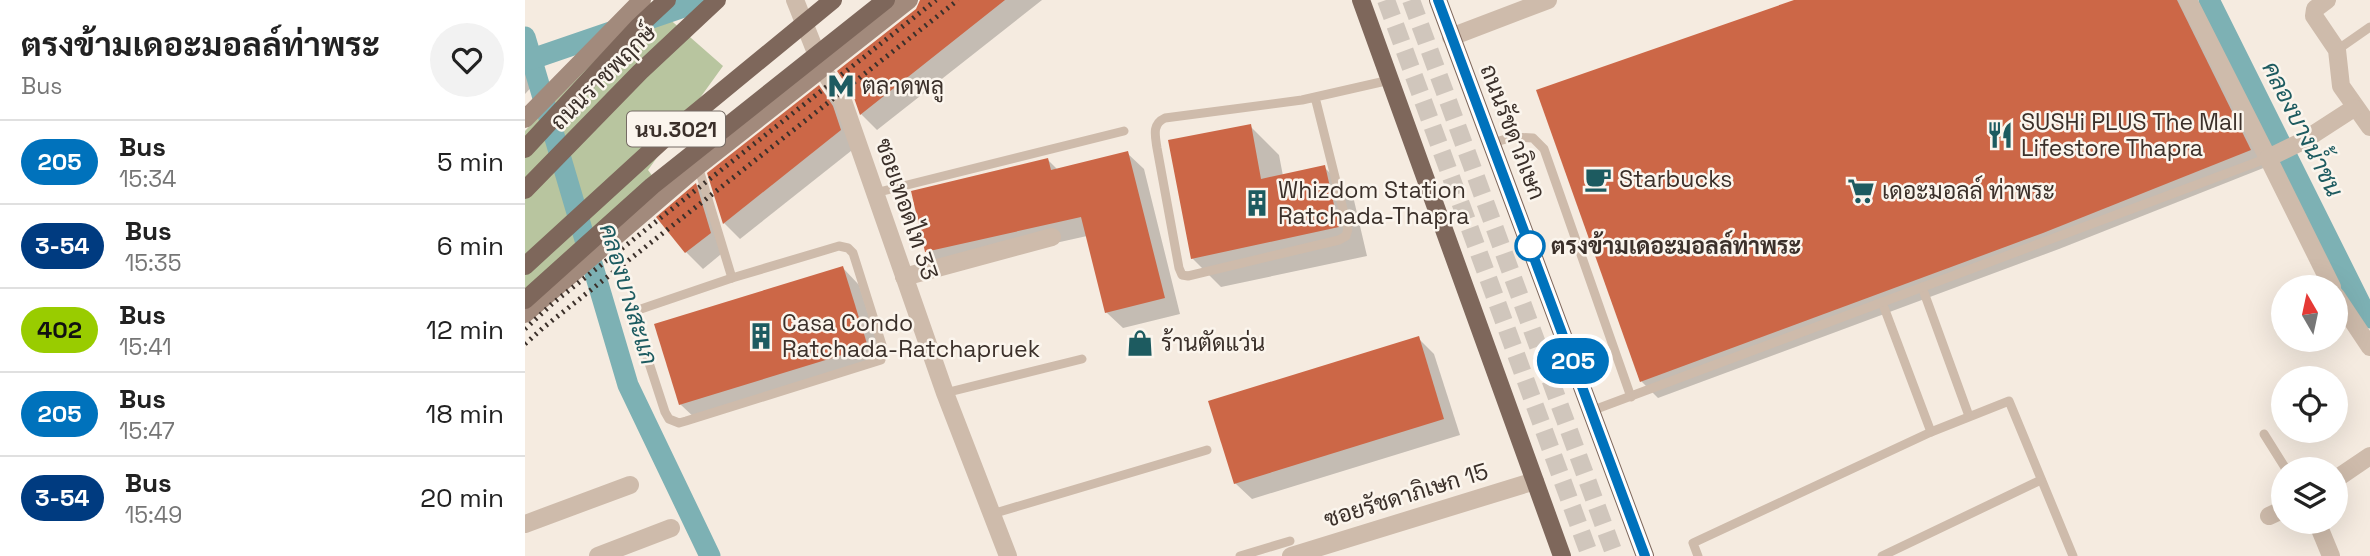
<!DOCTYPE html>
<html lang="en">
<head>
<meta charset="utf-8">
<style>
  :root { --surface:#fff; --page:#f2f2f2; --text:#222; --muted:#767676; --line:#e0e0e0 }
  body { margin:0; font-family:"Space Grotesk",Sarabun,sans-serif; background:var(--page); color:var(--text); height:100vh; display:flex; flex-direction:column; font-size:26px; white-space:nowrap }
  * { box-sizing:border-box; margin:0 }
  p { font-size:23px; color:var(--muted) }
  .icon { flex:none; width:38px; height:38px; fill:none; stroke:currentColor; stroke-width:2; stroke-linecap:round; stroke-linejoin:round }
  .map { position:relative; flex:1; overflow:hidden }
  .side { display:flex; flex-direction:column; background:var(--surface); width:525px }
  .side>* { flex:none }
  .badge { padding:0 14px; border-radius:23px; font-size:24px; line-height:46px }
  .needle { width:46px; rotate:351deg }
  .buttons { position:absolute; left:1746px; top:275px; display:grid; gap:14px }
  .buttons a { display:grid; place-items:center; width:77px; height:77px; border-radius:50%; background:var(--surface); box-shadow:0 7px 28px #0002; font-size:35px }
  .map>.badge { position:absolute; translate:-50% -50%; box-shadow:0 0 0 4px #fff }
  .round { display:grid; place-items:center; flex:none; width:74px; height:74px; border-radius:37px; background:var(--page) }
  .overview { display:flex; align-items:center; justify-content:space-between; height:119px; padding:0 21px }
  h1 { font-size:33px; font-weight:700; line-height:52px }
  ul { padding:0; list-style:none }
  li { display:flex; align-items:center; gap:21px; height:84px; padding:0 21px; border-top:2px solid var(--line) }
  li div { flex:1 }
  li b { display:block; font-size:26px }
  li em { font-style:normal }
  li .badge { min-width:77px; font-weight:700; text-align:center }
  main { display:flex; flex:1; min-height:0 }
  .map>svg:first-child { display:block }
</style>
</head>
<body>
<main>
<section class="side">
<div class="overview"><div><h1>ตรงข้ามเดอะมอลล์ท่าพระ</h1><p>Bus</p></div><a class="round"><svg class="icon" aria-label="heart" viewBox="0 0 24 24"><path d="M12 20l-8-8c-3-5 5-10 8-4 3-6 11-1 8 4z"/></svg></a></div>
<ul>
<li><span class="badge" style="background:#0072bc;color:#fff">205</span><div><b>Bus</b><p>15:34</p></div><em>5 min</em></li>
<li><span class="badge" style="background:#003b80;color:#fff">3-54</span><div><b>Bus</b><p>15:35</p></div><em>6 min</em></li>
<li><span class="badge" style="background:#9c0;color:#111">402</span><div><b>Bus</b><p>15:41</p></div><em>12 min</em></li>
<li><span class="badge" style="background:#0072bc;color:#fff">205</span><div><b>Bus</b><p>15:47</p></div><em>18 min</em></li>
<li><span class="badge" style="background:#003b80;color:#fff">3-54</span><div><b>Bus</b><p>15:49</p></div><em>20 min</em></li>
</ul>
</section>
<div class="map">
<svg width="1845" height="556" viewBox="0 0 1845 556">
  <rect width="100%" height="100%" fill="#f5ebe0"/>
  <!-- green -->
  <polygon fill="#b8c59f" points="125,2 198,66 123,170 136,188 0,306 0,131 83,42"/>
  <!-- shadow -->
  <g fill="#0003">
    <polygon points="396,0 517,0 352,130 336,114 329,94 392,10"/>
    <polygon points="1272,0 1658,0 1741,167 1534,249 1133,398 1117,382 1014,91"/>
    <polygon points="0,69 12,81 0,94"/>
    <polygon points="294,87 310,104 331,147 215,239 199,223"/>
    <polygon points="725,126 754,155 758,176 799,167 828,196 842,256 696,287 667,258"/>
    <polygon points="602,153 619,169 655,314 598,328 581,312 562,236 418,268 401,252 523,160 533,170"/>
    <polygon points="171,185 187,201 201,250 178,269 161,252 133,217"/>
    <polygon points="318,268 334,285 359,363 172,420 155,404"/>
    <polygon points="893,338 909,354 935,435 727,499 710,483"/>
  </g>
  <g fill="none" stroke-linecap="round" stroke-linejoin="round">
    <!-- canal -->
    <g stroke="#7db1b4" stroke-width="21">
      <polyline points="1684,0 1837,307 1845,318"/>
      <polyline points="0,37 103,385 185,556"/>
      <polyline points="7,59 179,0"/>
    </g>
  </g>
  <!-- building -->
  <g fill="#cc6747">
    <polygon points="395,0 480,0 335,115 328,95 312,71 391,9"/>
    <polygon points="1269,0 1652,0 1726,150 1518,233 1115,382 1011,90"/>
    <polygon points="294,85 308,106 316,130 198,224 182,173"/>
    <polygon points="726,124 736,179 800,165 814,227 666,259 643,140"/>
    <polygon points="603,151 640,298 580,313 556,217 400,252 386,191 523,158 526,170"/>
    <polygon points="171,183 186,233 160,253 131,217"/>
    <polygon points="318,266 343,347 154,405 129,324"/>
    <polygon points="894,336 919,419 709,484 683,401"/>
  </g>
  <g fill="none" stroke-linecap="round" stroke-linejoin="round">
    <!-- primary-tunnel -->
    <g stroke="#d0c6bc" stroke-width="18" stroke-dasharray="18 9" stroke-linecap="butt">
      <polyline points="861,0 1065,556"/>
      <polyline points="886,0 1090,556"/>
    </g>
    <!-- service -->
    <g stroke="#cebbab" stroke-width="9">
      <polyline points="1812,50 1845,27"/>
      <path d="M 790,97 L 823,229 L 821,236 L 814,240 L 663,276 L 657,275 L 654,268 L 632,148 C 630,135 627,124 640,118 L 777,100 L 865,80"/>
      <polyline points="967,143 988,137 1008,138 1019,149 1106,397"/>
      <polyline points="173,166 207,278"/>
      <polyline points="350,193 599,131"/>
      <polygon points="314,246 323,248 328,253 358,348 356,360 161,421 154,423 144,419 140,412 110,320 113,310 207,278"/>
      <polyline points="1397,287 1444,416"/>
      <polyline points="1357,302 1406,432"/>
      <polyline points="420,393 557,359"/>
      <polyline points="1066,411 1743,158"/>
      <polyline points="1739,434 1761,469"/>
      <polyline points="467,514 682,450"/>
      <polyline points="715,556 765,541"/>
      <polyline points="1173,556 1168,543 1406,432 1484,401 1548,556"/>
      <polyline points="1357,556 1516,480"/>
    </g>
    <!-- minor -->
    <g stroke="#cebbab" stroke-width="18">
      <polyline points="270,0 297,68 318,101 420,393 483,556"/>
      <polyline points="1663,0 1743,158"/>
      <polyline points="1802,0 1790,9 1789,16 1812,50 1816,86 1845,127"/>
      <polyline points="926,37 1023,0"/>
      <polyline points="379,277 527,237"/>
      <polyline points="1807,287 1743,158 1778,141 1829,108"/>
      <polyline points="1811,296 1845,347"/>
      <polyline points="1811,479 1845,456"/>
      <polyline points="1744,516 1759,509"/>
      <polyline points="1792,522 1806,556"/>
      <polyline points="0,524 105,485"/>
      <polyline points="73,556 146,528"/>
      <polyline points="766,556 1010,481"/>
    </g>
    <!-- secondary -->
    <g stroke="#a28a7c" stroke-width="18">
      <polyline points="0,119 117,0"/>
      <polyline points="0,314 173,166 384,0"/>
    </g>
    <!-- primary -->
    <g stroke="#7e675b" stroke-width="18">
      <polyline points="836,0 1037,556"/>
      <polyline points="913,0 1120,556"/>
      <polyline points="0,149 113,27 142,0"/>
      <polyline points="0,190 115,72 192,0"/>
    </g>
    <!-- rail -->
    <g stroke="#3b302a" stroke-width="5" stroke-dasharray="2 5" stroke-linecap="butt">
      <polyline points="0,329 28,303 411,0"/>
      <polyline points="0,344 19,327 433,0"/>
    </g>
    <!-- primary-bridge -->
    <g stroke="#7e675b" stroke-width="18">
      <polyline points="0,266 140,138 308,0"/>
      <polyline points="0,300 127,186 361,0"/>
    </g>
  </g>
  <g fill="none" stroke-linecap="round" stroke-linejoin="round">
    <defs>
      <polyline id="line" points="913,0 1120,556"/>
    </defs>
    <!-- line casing -->
    <use href="#line" stroke="#fff" stroke-width="16"/>
    <!-- line -->
    <use href="#line" stroke="#0072bc" stroke-width="10"/>
  </g>
  <!-- icons -->
  <defs>
    <symbol id="metro-bare" viewBox="-9 -9 18 18"><path d="M-5.5 5V-5H-3L0 0L3-5H5.5V5H3V-.5L0 4L-3-.5V5Z" fill="#1d5b60" stroke="#fbf5ed" stroke-width="2.5" paint-order="stroke"/></symbol>
    <symbol id="restaurant-bare" viewBox="-9 -9 18 18"><path d="M-5-6h1v4h1v-4h1v4h1v-4h1v5L-1.5 .5V6h-2V.5L-5-1ZM5-6V6H3V1.5H1.5Q1.5-4 5-6Z" fill="#1d5b60" stroke="#fbf5ed" stroke-width="2.5" paint-order="stroke"/></symbol>
    <symbol id="cafe-bare" viewBox="-9 -9 18 18"><path d="M-5.5-4.5H6V0H3Q3 3.5 0 3.5H-2.5Q-5.5 3.5-5.5 0ZM3-3.2v2h1.7v-2ZM-6 4.5H4V6H-6Z" fill="#1d5b60" stroke="#fbf5ed" stroke-width="2.5" paint-order="stroke"/></symbol>
    <symbol id="supermarket-bare" viewBox="-9 -9 18 18"><path d="M-6-5.5h2.5l.6 2H6L4.5 2H-2.5L-4.4-4H-6ZM-1.5 3.2a1.3 1.3 0 1 0 .1 0ZM3 3.2a1.3 1.3 0 1 0 .1 0Z" fill="#1d5b60" stroke="#fbf5ed" stroke-width="2.5" paint-order="stroke"/></symbol>
    <symbol id="building-bare" viewBox="-9 -9 18 18"><path d="M-4-6H4V6H1V3H-1V6H-4ZM-2.5-4.3h1.7v1.8h-1.7ZM.8-4.3h1.7v1.8H.8ZM-2.5-1h1.7V.8h-1.7ZM.8-1h1.7V.8H.8Z" fill="#1d5b60" stroke="#fbf5ed" stroke-width="2.5" paint-order="stroke"/></symbol>
    <symbol id="shop-bare" viewBox="-9 -9 18 18"><path d="M-5-2.5h2.3a2.7 3.5 0 0 1 5.4 0H5L5.5 6h-11ZM-1.5-2.5h3a1.5 2.3 0 0 0-3 0Z" fill="#1d5b60" stroke="#fbf5ed" stroke-width="2.5" paint-order="stroke"/></symbol>
  </defs>
  <g fill-rule="evenodd">
    <use href="#metro-bare" x="297" y="67" width="38" height="38"/>
    <use href="#restaurant-bare" x="1456" y="116" width="38" height="38"/>
    <use href="#cafe-bare" x="1054" y="160" width="38" height="38"/>
    <use href="#supermarket-bare" x="1317" y="172" width="38" height="38"/>
    <use href="#building-bare" x="713" y="184" width="38" height="38"/>
    <use href="#building-bare" x="217" y="317" width="38" height="38"/>
    <use href="#shop-bare" x="596" y="324" width="38" height="38"/>
  </g>
  <!-- markers -->
  <circle fill="#fff" stroke="#0072bc" stroke-width="3.5" cx="1005" cy="246" r="14"/>
  <g text-anchor="middle" dominant-baseline="central" stroke-width="5" stroke-linejoin="round" paint-order="stroke">
    <!-- shield labels -->
    <rect fill="#fbf5ed" stroke="#756b64" stroke-width="2" x="102" y="111.5" width="98" height="35" rx="5"/>
    <g font-size="21" font-weight="bold" fill="#3b302a">
      <text x="151" y="129">นบ.3021</text>
    </g>
    <!-- street labels -->
    <g font-size="23" fill="#3b302a" stroke="#fbf5ed">
      <text transform="translate(78 77) rotate(-45)">ถนนราชพฤกษ์</text>
      <text transform="translate(988 132) rotate(69)">ถนนรัชดาภิเษก</text>
      <text transform="translate(382 209) rotate(71)">ซอยเทอดไท 33</text>
      <text transform="translate(881 495) rotate(-17)">ซอยรัชดาภิเษก 15</text>
    </g>
    <!-- poi labels -->
    <g font-size="23" fill="#3b302a" stroke="#fbf5ed" text-anchor="start">
      <text x="337" y="86">ตลาดพลู</text>
      <text x="1496" y="122">SUSHi PLUS The Mall<tspan x="1496" dy="26">Lifestore Thapra</tspan></text>
      <text x="1094" y="179">Starbucks</text>
      <text x="753" y="190">Whizdom Station<tspan x="753" dy="26">Ratchada-Thapra</tspan></text>
      <text x="1357" y="191">เดอะมอลล์ ท่าพระ</text>
      <text x="257" y="323">Casa Condo<tspan x="257" dy="26">Ratchada-Ratchapruek</tspan></text>
      <text x="636" y="343">ร้านตัดแว่น</text>
    </g>
    <!-- stop labels -->
    <g font-size="23" font-weight="bold" fill="#3b302a" stroke="#fbf5ed" text-anchor="start">
      <text x="1026" y="246">ตรงข้ามเดอะมอลล์ท่าพระ</text>
    </g>
    <!-- water labels -->
    <g font-size="24" font-style="italic" fill="#1d5b60" stroke="#fbf5ed">
      <text transform="translate(1778 129) rotate(63)">คลองบางน้ำชน</text>
      <text transform="translate(104 294) rotate(73)">คลองบางสะแก</text>
    </g>
  </g>
</svg>
<div class="buttons">
<a><svg class="needle" viewBox="-14 -14 28 28"><path d="M0-13l5 13h-10z" fill="#e53935"/><path d="M0 13l5-13h-10z" fill="#767676"/></svg></a>
<a><svg class="icon" aria-label="locate" viewBox="0 0 24 24"><circle cx="12" cy="12" r="6"/><path d="M12 2v4M12 18v4M2 12h4M18 12h4"/></svg></a>
<a><svg class="icon" aria-label="layers" viewBox="0 0 24 24"><path d="M12 4l9 5-9 5-9-5zM3 14l9 5 9-5"/></svg></a>
</div>
<b class="badge" style="left:1048px;top:361px;background:#0072bc;color:#fff">205</b>
</div>
</main>
</body>
</html>
